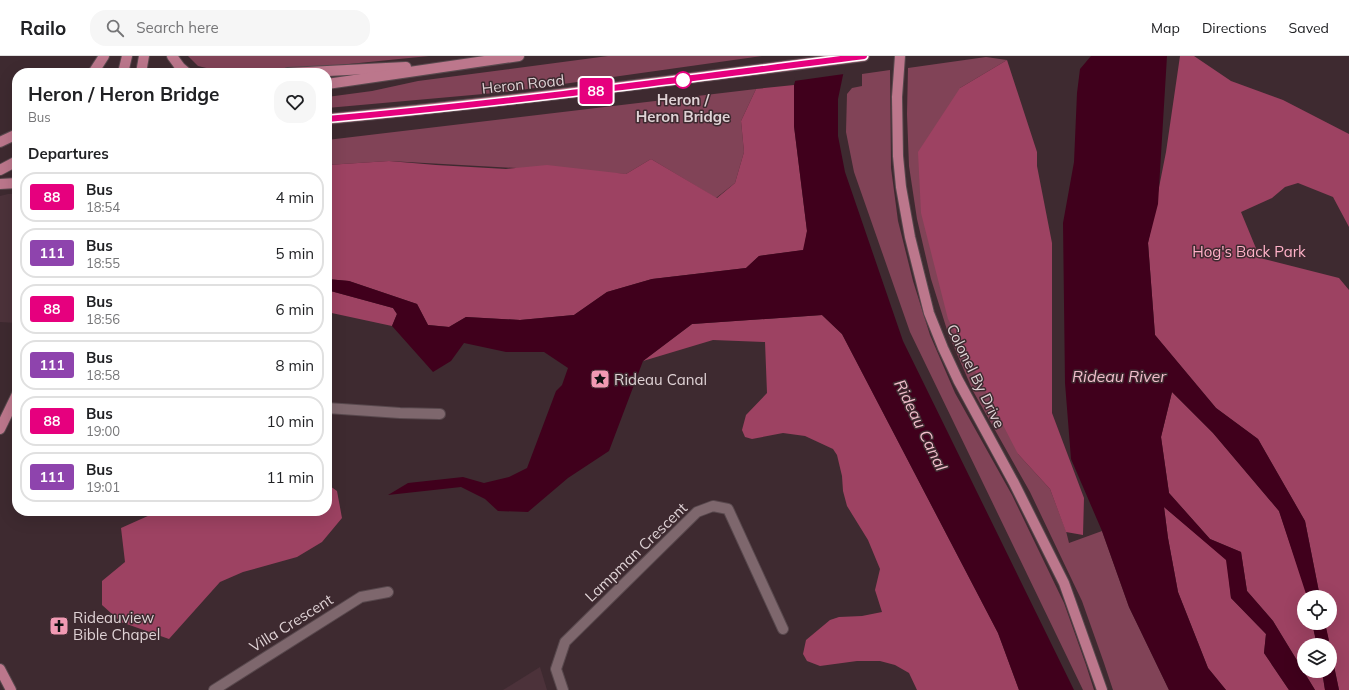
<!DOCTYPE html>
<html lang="en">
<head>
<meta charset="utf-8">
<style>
  :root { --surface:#fff; --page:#f6f6f6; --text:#202124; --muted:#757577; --line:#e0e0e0 }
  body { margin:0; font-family:Mulish,sans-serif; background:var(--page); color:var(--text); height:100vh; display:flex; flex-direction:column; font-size:15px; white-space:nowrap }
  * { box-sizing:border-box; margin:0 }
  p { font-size:13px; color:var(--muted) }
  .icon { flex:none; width:22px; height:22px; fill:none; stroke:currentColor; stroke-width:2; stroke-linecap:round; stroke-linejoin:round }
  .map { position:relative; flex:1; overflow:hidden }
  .panel { position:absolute; left:12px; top:12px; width:320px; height:448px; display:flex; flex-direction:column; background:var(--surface); border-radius:16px; box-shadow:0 4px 16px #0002 }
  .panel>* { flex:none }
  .badge { padding:0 8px; border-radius:3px; font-size:14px; line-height:26px }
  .controls { position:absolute; left:1297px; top:534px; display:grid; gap:8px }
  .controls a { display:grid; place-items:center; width:40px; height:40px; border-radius:50%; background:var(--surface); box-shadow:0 4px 16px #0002; font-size:20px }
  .map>.badge { position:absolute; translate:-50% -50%; box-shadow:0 0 0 2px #fff }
  h2 { padding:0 16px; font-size:15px; line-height:36px }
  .round { display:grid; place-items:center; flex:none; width:42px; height:42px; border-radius:16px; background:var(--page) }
  .head { display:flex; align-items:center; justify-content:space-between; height:68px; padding:0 16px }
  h1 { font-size:19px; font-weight:700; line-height:30px }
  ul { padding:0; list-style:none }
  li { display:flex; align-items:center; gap:12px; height:50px; margin:0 8px 6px; padding:0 8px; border:2px solid var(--line); border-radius:16px }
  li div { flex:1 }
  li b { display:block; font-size:15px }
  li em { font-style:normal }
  li .badge { min-width:44px; font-weight:700; text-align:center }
  header { display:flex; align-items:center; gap:24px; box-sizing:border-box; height:56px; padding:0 20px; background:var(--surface); border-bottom:1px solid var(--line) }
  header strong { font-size:19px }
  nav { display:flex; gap:22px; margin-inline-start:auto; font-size:14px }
  .search { width:280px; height:36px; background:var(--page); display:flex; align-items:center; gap:10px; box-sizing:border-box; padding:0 14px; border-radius:16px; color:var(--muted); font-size:15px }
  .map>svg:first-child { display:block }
</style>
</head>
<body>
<header>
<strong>Railo</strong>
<div class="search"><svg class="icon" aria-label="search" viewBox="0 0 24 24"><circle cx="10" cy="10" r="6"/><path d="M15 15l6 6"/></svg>Search here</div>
<nav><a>Map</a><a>Directions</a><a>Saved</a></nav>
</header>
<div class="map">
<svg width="1349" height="634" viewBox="0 0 1349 634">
  <rect width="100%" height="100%" fill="#3e2a30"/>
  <!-- built -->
  <g fill="#4c323a">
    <polygon points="8,138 17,138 17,267 0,266 0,140"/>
    <polygon points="540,611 547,634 503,634"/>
  </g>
  <!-- green -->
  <g fill="#814357">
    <polygon points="188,0 429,0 329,10 243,16 219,15 198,10"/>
    <polygon points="608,0 762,0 506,36 327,52 327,41 372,35 418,25"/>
    <polygon points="986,1 1007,4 960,32 1018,398 1050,433 1066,475 1069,487 1102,475 1129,551 1169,634 1113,634 1104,607 1082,545 1030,436 973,335 948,277 931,223 917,163 909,110 907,58 908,12"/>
    <polygon points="890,14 891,112 898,165 913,225 930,279 955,337 1012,439 1064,547 1086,609 1094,634 1083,634 910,276 854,116 846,76 847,38 852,32 862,30 862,18"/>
    <polygon points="756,33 741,65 744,96 735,127 716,142 651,103 626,118 389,105 327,109 327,84"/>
  </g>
  <!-- forest -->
  <g fill="#9d4262">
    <polygon points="1180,0 1194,0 1231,25 1283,44 1349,78 1349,171 1333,141 1298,127 1285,131 1272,142 1241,156 1260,202 1339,222 1349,234 1349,634 1339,634 1325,567 1330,567 1330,541 1320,541 1305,465 1258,383 1216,352 1155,279 1148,187 1166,96"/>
    <polygon points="1007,4 1037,96 1037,110 1052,187 1052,357 1084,442 1083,479 1066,476 1050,433 1018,398 948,263 921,157 918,96 960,32"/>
    <polygon points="794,29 794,70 807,175 804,194 759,200 746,212 652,223 607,236 574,259 520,264 466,261 449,271 428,269 417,248 349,225 327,223 327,109 389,105 436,109 506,113 547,109 626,118 651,103 717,142 735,127 744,96 741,65 756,33"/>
    <polygon points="327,234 393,252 397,258 392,270 327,256"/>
    <polygon points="822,259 842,278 998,577 1019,634 917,634 909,617 895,609 880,605 857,605 820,610 807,605 803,598 806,584 830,564 839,561 862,560 882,556 875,534 880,513 868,484 847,450 843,435 842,420 837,399 833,393 805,380 783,377 752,383 745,381 742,374 746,359 767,337 765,286 713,284 643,305 692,268"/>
    <polygon points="1172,336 1213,377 1279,455 1306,535 1307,541 1304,541 1304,567 1312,567 1317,589 1304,589 1304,615 1322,615 1325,634 1315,634 1273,565 1247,535 1241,496 1210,483 1169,437 1161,381"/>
    <polygon points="327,428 337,435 342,462 322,486 297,501 243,516 220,526 169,583 121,566 102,549 102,525 125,506 121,472 159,455 327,455"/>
    <polygon points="1164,451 1227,504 1231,542 1266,578 1264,597 1289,634 1226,634 1208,612 1178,536 1168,482"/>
  </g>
  <!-- water -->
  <g fill="#40001c">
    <polygon points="802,0 847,0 838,43 838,80 845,116 903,285 1074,634 1019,634 998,577 842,278 822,259 692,268 643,305 609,395 568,422 528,456 498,455 485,443 461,431 388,439 408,427 463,421 484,427 509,421 527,412 556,335 562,329 568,312 544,296 506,296 464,287 451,305 433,316 392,270 397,258 393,252 327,234 327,223 349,225 417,248 428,269 449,271 466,261 520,264 574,259 607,236 652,223 746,212 759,200 803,194 807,175 794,70 794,29"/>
    <polygon points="1091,0 1167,0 1158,148 1148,187 1155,279 1216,352 1258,383 1305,465 1320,541 1307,541 1279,455 1213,377 1172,336 1161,381 1169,437 1210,483 1241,496 1247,535 1273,565 1315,634 1289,634 1264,597 1266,578 1231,542 1226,504 1164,451 1168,482 1178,536 1208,612 1226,634 1169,634 1129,551 1102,475 1071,403 1065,327 1063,167 1074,106 1077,37 1080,13"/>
    <polygon points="1312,567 1325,567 1330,589 1317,589"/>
    <polygon points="1330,591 1339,634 1325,634 1322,615 1330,615"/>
  </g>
  <!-- pier -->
  <polygon fill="#3e2a30" points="800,0 849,0 844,18 794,25"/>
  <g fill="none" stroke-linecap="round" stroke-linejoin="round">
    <defs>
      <g id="minor">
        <polyline points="327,352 400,357 440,358"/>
        <polyline points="214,634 361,541 388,536"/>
        <polyline points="563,634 556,613 565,586 697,456 713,450 728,453 783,573"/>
      </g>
      <g id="major">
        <polyline points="172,0 180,11 187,17"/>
        <polyline points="900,0 897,41 898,100 901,131 910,181 929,257 943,292 958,324 1014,427 1064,527 1102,634"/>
        <polyline points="93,17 104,0"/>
        <polyline points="123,17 127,0"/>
        <polyline points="141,17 144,0"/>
        <polyline points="288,17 406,11"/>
        <polyline points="327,28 519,0"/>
        <path d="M 327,63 C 506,46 685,23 864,0"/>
        <polyline points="0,86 17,78"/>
        <polyline points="0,114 17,105"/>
        <polyline points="0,128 17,127"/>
        <polyline points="0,373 17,338"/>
        <polyline points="0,613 11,634"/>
      </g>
    </defs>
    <!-- minor casing -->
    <use href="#minor" stroke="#58484d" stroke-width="12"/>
    <!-- major casing -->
    <use href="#major" stroke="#58484d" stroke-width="12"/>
    <!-- minor -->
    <use href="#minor" stroke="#7e676d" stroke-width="10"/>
    <!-- major -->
    <use href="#major" stroke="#bc778c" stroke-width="10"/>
  </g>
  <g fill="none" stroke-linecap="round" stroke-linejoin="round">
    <defs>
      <path id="line" d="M 327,63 C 507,47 685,23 864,0"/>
    </defs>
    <!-- line casing -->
    <use href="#line" stroke="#fff" stroke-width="9"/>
    <!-- line -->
    <use href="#line" stroke="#e6007e" stroke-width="6"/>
  </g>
  <!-- icons -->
  <defs>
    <symbol id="sight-square" viewBox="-11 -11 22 22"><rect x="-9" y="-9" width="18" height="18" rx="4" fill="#f19ab3" stroke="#3e2a30"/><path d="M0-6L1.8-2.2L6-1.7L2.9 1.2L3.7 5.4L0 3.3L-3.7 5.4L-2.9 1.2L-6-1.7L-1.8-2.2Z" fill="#111"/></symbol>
    <symbol id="church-square" viewBox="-11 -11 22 22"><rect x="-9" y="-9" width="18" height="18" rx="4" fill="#f19ab3" stroke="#3e2a30"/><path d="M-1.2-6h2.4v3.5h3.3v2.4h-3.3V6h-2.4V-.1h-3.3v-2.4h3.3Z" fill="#111"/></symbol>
  </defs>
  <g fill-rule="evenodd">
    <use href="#sight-square" x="589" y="312" width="22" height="22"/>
    <use href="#church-square" x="48" y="559" width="22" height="22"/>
  </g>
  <!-- markers -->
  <circle fill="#fff" stroke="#e6007e" stroke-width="2" cx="683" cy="24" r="8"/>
  <g text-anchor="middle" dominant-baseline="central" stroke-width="3" stroke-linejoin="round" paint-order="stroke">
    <!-- street labels -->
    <g font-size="15" fill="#dfd2d5" stroke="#3e2a30">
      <text transform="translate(523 28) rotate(-6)">Heron Road</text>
      <text transform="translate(976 320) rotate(64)">Colonel By Drive</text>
      <text transform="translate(636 496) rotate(-44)">Lampman Crescent</text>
      <text transform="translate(291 567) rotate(-32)">Villa Crescent</text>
    </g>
    <!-- stop labels -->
    <g font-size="15" font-weight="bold" fill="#dfd2d5" stroke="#3e2a30">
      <text x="683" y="43">Heron /<tspan x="683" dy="17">Heron Bridge</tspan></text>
    </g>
    <!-- park labels -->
    <g font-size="15" fill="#feb1c7" stroke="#3e2a30">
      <text x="1249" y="195">Hog's Back Park</text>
    </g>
    <!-- poi labels -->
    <g font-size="15" fill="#dfd2d5" stroke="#3e2a30" text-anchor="start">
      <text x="614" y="323">Rideau Canal</text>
      <text x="73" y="561">Rideauview<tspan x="73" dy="17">Bible Chapel</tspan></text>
    </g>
    <!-- water labels -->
    <g font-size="16" font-style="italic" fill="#f1bdcb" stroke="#3e2a30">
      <text x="1119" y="320">Rideau River</text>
      <text transform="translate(921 369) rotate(64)">Rideau Canal</text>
    </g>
  </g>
</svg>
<div class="controls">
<a><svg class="icon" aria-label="locate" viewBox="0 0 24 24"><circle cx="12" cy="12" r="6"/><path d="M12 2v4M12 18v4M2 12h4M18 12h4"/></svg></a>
<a><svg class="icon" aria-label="layers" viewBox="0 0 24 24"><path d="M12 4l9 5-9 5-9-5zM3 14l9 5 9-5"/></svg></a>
</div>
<b class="badge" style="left:596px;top:35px;background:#e6007e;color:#fff">88</b>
<section class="panel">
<div class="head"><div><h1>Heron / Heron Bridge</h1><p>Bus</p></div><a class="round"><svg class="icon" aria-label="heart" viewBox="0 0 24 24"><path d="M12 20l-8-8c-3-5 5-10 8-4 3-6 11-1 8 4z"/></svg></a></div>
<h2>Departures</h2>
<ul>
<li><span class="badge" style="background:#e6007e;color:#fff">88</span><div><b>Bus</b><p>18:54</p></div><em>4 min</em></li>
<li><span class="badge" style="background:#8e44ad;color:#fff">111</span><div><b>Bus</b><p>18:55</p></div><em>5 min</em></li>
<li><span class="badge" style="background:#e6007e;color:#fff">88</span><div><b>Bus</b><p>18:56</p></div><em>6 min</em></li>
<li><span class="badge" style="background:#8e44ad;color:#fff">111</span><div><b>Bus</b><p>18:58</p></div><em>8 min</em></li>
<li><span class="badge" style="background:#e6007e;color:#fff">88</span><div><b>Bus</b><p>19:00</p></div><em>10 min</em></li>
<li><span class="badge" style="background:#8e44ad;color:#fff">111</span><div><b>Bus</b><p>19:01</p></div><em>11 min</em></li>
</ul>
</section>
</div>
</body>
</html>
